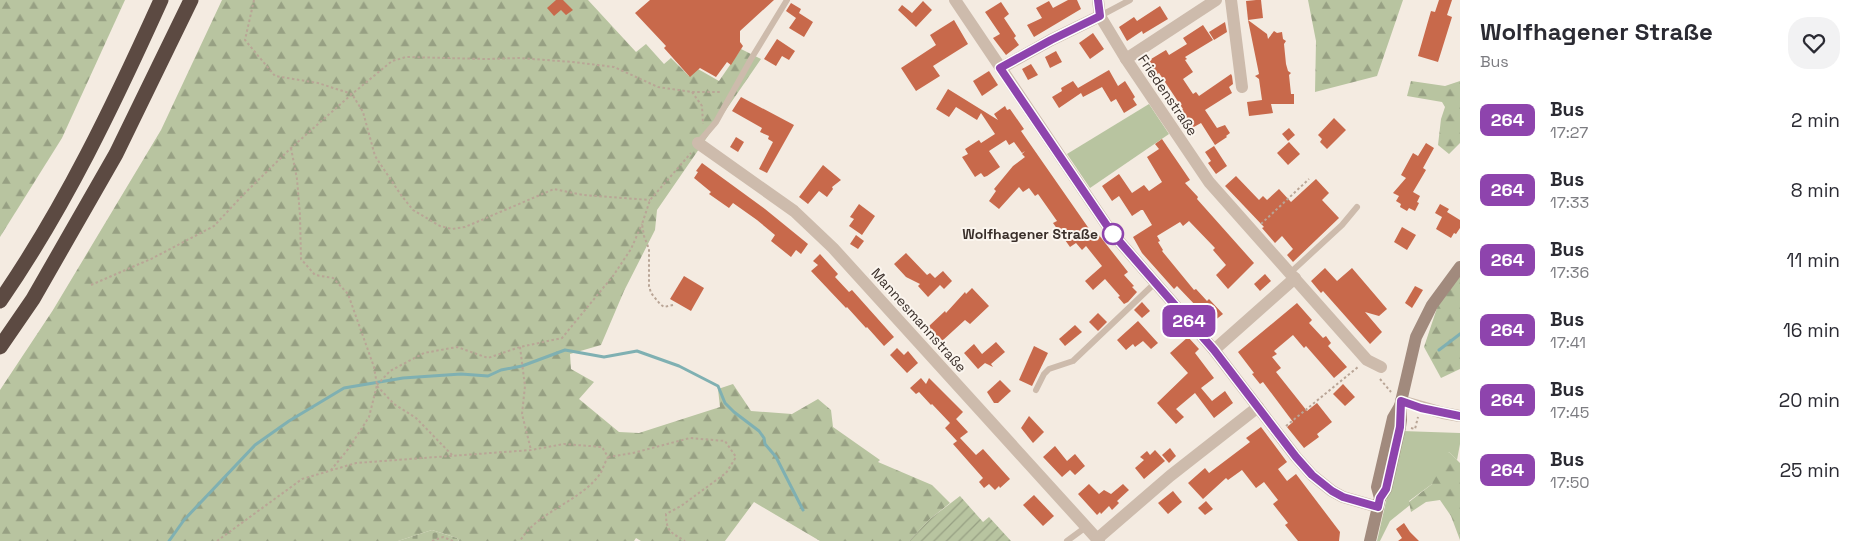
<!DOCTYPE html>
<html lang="en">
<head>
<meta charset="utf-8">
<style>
  :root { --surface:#fff; --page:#f2f2f3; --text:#2b2b33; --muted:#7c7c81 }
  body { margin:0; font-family:"Space Grotesk",sans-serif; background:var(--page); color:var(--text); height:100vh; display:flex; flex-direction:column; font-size:19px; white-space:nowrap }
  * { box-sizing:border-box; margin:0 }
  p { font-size:16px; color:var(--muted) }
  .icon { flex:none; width:28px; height:28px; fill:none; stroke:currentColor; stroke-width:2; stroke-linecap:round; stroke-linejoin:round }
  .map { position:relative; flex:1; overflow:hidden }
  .drawer { display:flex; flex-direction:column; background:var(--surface); width:400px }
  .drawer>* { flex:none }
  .badge { padding:0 10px; border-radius:8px; font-size:18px; line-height:32px }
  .map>.badge { position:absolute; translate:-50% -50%; box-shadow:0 0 0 2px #fff }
  .round { display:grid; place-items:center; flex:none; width:52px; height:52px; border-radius:20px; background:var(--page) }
  .headline { display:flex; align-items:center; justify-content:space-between; height:85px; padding:0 20px }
  h1 { font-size:24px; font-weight:700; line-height:38px }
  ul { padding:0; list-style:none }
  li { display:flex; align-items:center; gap:15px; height:70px; padding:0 20px }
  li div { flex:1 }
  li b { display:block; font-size:19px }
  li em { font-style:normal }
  li .badge { min-width:55px; font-weight:700; text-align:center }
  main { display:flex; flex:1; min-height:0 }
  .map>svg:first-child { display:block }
</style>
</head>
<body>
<main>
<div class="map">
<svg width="1460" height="541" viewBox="0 0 1460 541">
  <defs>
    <pattern id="forest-firs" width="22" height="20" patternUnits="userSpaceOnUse" patternTransform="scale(1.25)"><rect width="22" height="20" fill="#b8c4a0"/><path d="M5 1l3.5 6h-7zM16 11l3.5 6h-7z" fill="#97a083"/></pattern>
    <pattern id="cemetery-stones" width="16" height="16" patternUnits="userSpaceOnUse" patternTransform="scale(1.25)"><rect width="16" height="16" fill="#b8c4a0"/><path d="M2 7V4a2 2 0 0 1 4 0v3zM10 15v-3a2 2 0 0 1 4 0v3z" fill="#97a083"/></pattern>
    <pattern id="garden-furrows" width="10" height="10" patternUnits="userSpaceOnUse" patternTransform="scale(1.25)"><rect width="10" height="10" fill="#b8c4a0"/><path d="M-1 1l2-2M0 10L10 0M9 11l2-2" fill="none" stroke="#97a083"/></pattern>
  </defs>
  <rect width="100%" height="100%" fill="#f4ebe1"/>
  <!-- grass -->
  <g fill="#b8c4a0">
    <polygon points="1149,104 1169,134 1090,188 1067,154"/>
    <polygon points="1402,431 1460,433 1460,444 1457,460 1449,452 1432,484 1409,501 1410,505 1390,521 1380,541 1377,541"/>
  </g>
  <!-- forest -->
  <g fill="url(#forest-firs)">
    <polygon points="0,0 125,0 62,138 0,237"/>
    <polygon points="222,0 588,0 636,52 646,44 664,64 671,58 689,76 698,69 719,81 741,49 761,59 657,210 655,230 624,291 601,345 570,354 571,369 594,382 579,399 619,432 639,433 720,407 718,389 733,384 751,411 792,414 818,399 831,410 833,427 880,460 878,462 932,485 950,503 930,519 909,541 820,541 754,502 725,541 641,541 636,538 634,541 459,541 457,538 432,530 398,541 0,541 0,390 53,310 161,130"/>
    <polygon points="1308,0 1403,0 1377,76 1315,92 1316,41"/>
    <polygon points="1411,81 1445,86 1460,81 1460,143 1449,154 1438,145 1441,119 1445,107 1442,102 1407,96"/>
    <polygon points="1460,276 1460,369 1441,378 1424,347 1438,305"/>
    <polygon points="1449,452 1460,463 1460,540 1451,516 1440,500 1426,502 1411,512 1409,502 1432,484 1436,464"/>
  </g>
  <!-- cemetery -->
  <polygon fill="url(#cemetery-stones)" points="432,530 457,538 459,541 398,541"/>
  <!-- garden -->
  <polygon fill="url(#garden-furrows)" points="960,496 983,522 989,517 1011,541 909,541 930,519"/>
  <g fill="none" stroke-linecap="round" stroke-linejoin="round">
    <!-- stream -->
    <g stroke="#7fb0b2" stroke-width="3">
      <polyline points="1439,350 1460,334"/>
      <polyline points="169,541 184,520 255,445 289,421 344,388 403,378 461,374 488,376 501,370 522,366 565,350 604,357 637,351 679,366 718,386 725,403 734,412 759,431 764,438 765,444 776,457 803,510"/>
    </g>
  </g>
  <!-- building -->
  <g fill="#c8694b">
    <polygon points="556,0 563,0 573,10 566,15 561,10 554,16 547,8"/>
    <polygon points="650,0 774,0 740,31 740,42 743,46 731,65 727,62 716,77 700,68 690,77 664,48 666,46 635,13"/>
    <polygon points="1068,0 1077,0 1081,9 1034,37 1027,25 1042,18 1036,8 1049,1 1053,8"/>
    <polygon points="1256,0 1261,0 1263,18 1248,20 1246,1"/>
    <polygon points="1439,0 1452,0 1447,15 1452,17 1438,62 1418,56 1431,11 1435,12"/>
    <polygon points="923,1 932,10 916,27 898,10 902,5 912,13"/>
    <polygon points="1001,2 1009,14 1004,18 1016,36 1014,38 1019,45 1006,55 993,38 1000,34 985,12"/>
    <polygon points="791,3 801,9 799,13 813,22 804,37 789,28 796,18 786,11"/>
    <polygon points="1160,6 1168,19 1143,34 1142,31 1127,41 1119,27 1134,17 1137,21"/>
    <polygon points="954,20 968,44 933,66 940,76 916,91 901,68 936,45 930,35"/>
    <polygon points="1248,20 1267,34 1268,39 1274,31 1277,33 1282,32 1283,39 1286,41 1284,44 1286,64 1288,71 1291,73 1289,75 1291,94 1294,94 1294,104 1271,104 1273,113 1249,116 1247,102 1262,100 1259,79 1255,76 1259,74"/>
    <polygon points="1225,22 1227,32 1214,40 1209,32"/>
    <polygon points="1203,25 1213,40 1185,57 1187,59 1185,60 1193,72 1183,79 1193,94 1196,92 1199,96 1231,74 1232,76 1233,84 1229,87 1232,93 1205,110 1217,128 1225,125 1230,133 1226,136 1227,137 1215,145 1201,123 1192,128 1181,110 1183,109 1159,73 1154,76 1146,62 1166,50 1169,55 1187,44 1183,38"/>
    <polygon points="1093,33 1104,49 1090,59 1079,43"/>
    <polygon points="777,39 795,51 789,60 782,56 776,66 764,59"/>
    <polygon points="1056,51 1062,62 1050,68 1045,57"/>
    <polygon points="1031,64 1038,75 1028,80 1022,69"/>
    <polygon points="1109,70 1118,86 1125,81 1135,97 1133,99 1137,105 1124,113 1116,99 1111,102 1102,87 1083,97 1081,93 1059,108 1052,97 1062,91 1061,88 1073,81 1078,88"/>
    <polygon points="989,71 998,85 982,96 973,81"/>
    <polygon points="948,89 998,120 994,114 1005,106 1007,110 1010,109 1024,129 1021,131 1092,233 1095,230 1128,272 1124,275 1134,286 1132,287 1137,292 1128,302 1124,304 1118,297 1120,296 1105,279 1093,290 1085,281 1102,266 1086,246 1082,250 1076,243 1070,247 1053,223 1057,221 1038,194 1035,196 1029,188 1023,192 1019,187 999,209 989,201 996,191 994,189 1013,166 1025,157 1022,154 1025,151 1022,153 1014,142 1009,145 1006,140 989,151 1000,167 987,176 984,177 981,173 975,177 962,157 968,154 965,149 979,140 981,143 995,134 981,113 977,120 956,107 949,117 936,109"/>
    <polygon points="741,97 794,125 767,173 759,169 773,142 768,139 769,136 760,132 762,128 732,111"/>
    <polygon points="1334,118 1346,130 1327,149 1320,142 1322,139 1318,135"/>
    <polygon points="1289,128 1295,135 1288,141 1282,134"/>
    <polygon points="736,137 744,142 738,152 730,147"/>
    <polygon points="1162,139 1190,180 1185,183 1198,197 1197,199 1254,263 1228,289 1216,275 1226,265 1213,250 1215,248 1189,221 1183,226 1180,222 1157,236 1160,241 1158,242 1163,250 1162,251 1194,290 1196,289 1207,301 1209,299 1223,314 1214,321 1212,319 1207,324 1195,311 1198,308 1177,286 1174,289 1142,253 1133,237 1152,225 1143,210 1141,210 1132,216 1119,196 1112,201 1102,186 1119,174 1132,193 1144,185 1149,191 1162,182 1147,157 1159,149 1155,144"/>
    <polygon points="1289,142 1300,154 1288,165 1277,153"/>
    <polygon points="1426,143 1434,148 1423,168 1426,170 1413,192 1420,196 1417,202 1419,203 1415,211 1409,208 1407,211 1400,207 1401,204 1396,201 1399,196 1393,193 1406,178 1401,175 1413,153 1418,156"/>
    <polygon points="1214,146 1227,166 1216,174 1208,163 1211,161 1205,152"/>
    <polygon points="702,163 765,209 808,244 801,254 796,250 791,257 771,241 775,235 757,220 733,203 729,208 709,194 711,192 694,178 698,172 696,171"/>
    <polygon points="823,165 841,180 832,187 833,189 827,197 819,191 808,204 799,197"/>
    <polygon points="1236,176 1259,200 1263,196 1267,200 1279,189 1291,202 1316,179 1329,193 1322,200 1339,218 1293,262 1287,255 1293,249 1282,236 1275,243 1262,228 1264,227 1225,186"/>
    <polygon points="859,204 875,216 862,235 849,226 854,219 850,217"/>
    <polygon points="1440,204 1449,209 1447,212 1460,220 1460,228 1456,234 1454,233 1451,238 1436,229 1442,217 1435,213"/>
    <polygon points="1402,227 1416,235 1407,250 1394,242"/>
    <polygon points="856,235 864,241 858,249 850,244"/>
    <polygon points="906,253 927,275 930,273 935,278 943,271 952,281 944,289 940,285 928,297 918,286 920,284 906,277 894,264"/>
    <polygon points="820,254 838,274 835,277 849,292 852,290 894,337 884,346 867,327 866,328 847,307 846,308 811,271 818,265 813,261"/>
    <polygon points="1325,268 1337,281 1352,268 1387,309 1379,316 1365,312 1382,332 1370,344 1323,291 1321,293 1311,281"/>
    <polygon points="1265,274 1271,281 1260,291 1254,284"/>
    <polygon points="684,276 704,288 691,311 670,299"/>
    <polygon points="1415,286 1423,290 1412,308 1405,303"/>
    <polygon points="972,288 989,306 970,324 965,320 942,341 928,327 945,311 946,313 965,292 966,294"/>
    <polygon points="1142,302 1150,311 1142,318 1134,310"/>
    <polygon points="1297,303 1312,320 1309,323 1323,338 1326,336 1331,343 1328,346 1347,367 1334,378 1306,346 1304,348 1293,335 1274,351 1277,354 1272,357 1281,368 1276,372 1307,411 1317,403 1332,422 1317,434 1319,437 1304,448 1287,427 1293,422 1263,382 1260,384 1252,374 1254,373 1238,352"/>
    <polygon points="1098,313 1107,322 1098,331 1089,322"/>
    <polygon points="1138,321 1158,343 1151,349 1143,341 1135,347 1133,344 1126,350 1117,340"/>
    <polygon points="1075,325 1082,332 1065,346 1059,339"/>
    <polygon points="1188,337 1199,349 1195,353 1214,378 1201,388 1212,401 1225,391 1233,403 1214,418 1195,393 1176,409 1184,417 1176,424 1157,403 1188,373 1170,353"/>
    <polygon points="996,342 1005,352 991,364 993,367 983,362 985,363 978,369 964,353 974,344 982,354"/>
    <polygon points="1034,346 1048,353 1032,386 1019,380"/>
    <polygon points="897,348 904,355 908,351 918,363 907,373 890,355"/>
    <polygon points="921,378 926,384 929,378 963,412 956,419 968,432 960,438 976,455 983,449 1010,479 1000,488 999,486 995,490 989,484 984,488 979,482 983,478 953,444 957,441 945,428 950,423 932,404 931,405 919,392 916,394 910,388"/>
    <polygon points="1000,380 1011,391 998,403 994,403 987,392"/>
    <polygon points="1343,384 1355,397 1345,406 1333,394"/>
    <polygon points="1029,416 1044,432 1033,443 1021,428"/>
    <polygon points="1261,427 1287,462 1278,469 1287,481 1296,474 1340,532 1339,541 1298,541 1285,525 1288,523 1273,504 1278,500 1264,482 1256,488 1242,470 1228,480 1226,478 1203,499 1188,483 1205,468 1209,473 1250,442 1246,438"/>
    <polygon points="1055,446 1067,461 1075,454 1085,466 1075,475 1070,470 1062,477 1043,457"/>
    <polygon points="1170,448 1176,456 1169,463 1162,455"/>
    <polygon points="1155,450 1165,461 1144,479 1135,468 1144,460 1140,457 1147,451 1150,455"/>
    <polygon points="1089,484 1099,494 1104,490 1111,494 1123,484 1129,490 1117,501 1119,503 1112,510 1109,506 1101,514 1100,512 1097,515 1078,494"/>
    <polygon points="1173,491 1182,502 1168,514 1158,503"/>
    <polygon points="1034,495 1054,516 1043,526 1023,505"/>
    <polygon points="1206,501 1213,509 1205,515 1198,508"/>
    <polygon points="1404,523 1410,532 1419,541 1398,541 1402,538 1396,529"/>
  </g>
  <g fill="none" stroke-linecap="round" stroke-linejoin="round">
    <!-- path -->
    <g stroke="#b9a596" stroke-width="2" stroke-dasharray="2.5 2.5" stroke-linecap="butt">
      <polyline points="254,0 245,40 275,76 318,83 352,94 392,61 406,57 487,59 519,58 573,62 614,67 658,87 692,92 722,92"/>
      <polyline points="692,92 702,106 703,124"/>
      <polyline points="291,148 297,179 300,215 301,259 315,275 333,278 348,294 374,367 377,385 369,417 349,448 331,470"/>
      <polyline points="1261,224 1309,179"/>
      <polyline points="91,285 153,258 214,226 243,195 291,148 352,94 363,112 375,156 401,195 413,210 440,226 452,229 465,227 554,189 583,195 650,200"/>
      <polyline points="673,305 664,307 660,304 651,293 649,286 649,249 644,236 642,224 650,200 691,153"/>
      <polyline points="520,347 525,386 522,414 531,450"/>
      <polyline points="1380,379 1391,392"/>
      <polyline points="377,385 390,371 424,353 457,347 488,358 520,347 562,338 613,276 631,249 642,224"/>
      <polyline points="377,386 394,404 416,418 452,455"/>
      <polyline points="1286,426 1358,367"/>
      <polyline points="1411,428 1415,429 1418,417"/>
      <path d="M 608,457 L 633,453 L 690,438 L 725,441 L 736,457 L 726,473 L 681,506 L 666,514 C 666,532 672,533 685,541"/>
      <path d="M 217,541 L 302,479 L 356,463 L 531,450 L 564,444 L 602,447 L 608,457 C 605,462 603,469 600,474 C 580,502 538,511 520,541"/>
      <polyline points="432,541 443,537 453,541"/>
    </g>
    <!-- service -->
    <g stroke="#cdbbac" stroke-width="6">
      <polyline points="1100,16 1130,0"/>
      <polyline points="698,143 716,122 751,59 787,0"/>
      <polyline points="1290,273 1342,225 1357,207"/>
      <polyline points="1036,390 1044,374 1049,369 1073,361 1155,283"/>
      <polyline points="1067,541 1086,527"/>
    </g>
    <!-- minor -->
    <g stroke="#cdbbac" stroke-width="12">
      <polyline points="955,0 1112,233 1214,350 1296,457 1312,475 1332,491 1343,497 1378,507"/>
      <polyline points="1098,0 1100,16 1126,59 1209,182 1367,360 1381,367"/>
      <polyline points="1231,0 1242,87"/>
      <polyline points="1126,59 1216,0"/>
      <polyline points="1001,68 1051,40 1100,16"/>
      <polyline points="698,143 794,211 833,248 1099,541"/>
      <polyline points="1214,350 1295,278"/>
      <polyline points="1097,539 1170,476 1258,407"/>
    </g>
    <!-- tertiary -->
    <polyline stroke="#cdbbac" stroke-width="12" points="1401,401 1443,413 1460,416"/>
    <!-- secondary -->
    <g stroke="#a18a7d" stroke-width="12">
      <polyline points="1380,498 1386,489 1400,427 1401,420 1400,406"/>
      <polyline points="1370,541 1380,498 1377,487 1393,418 1400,406 1416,337 1432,305 1460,267"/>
    </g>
    <!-- motorway -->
    <g stroke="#5c4a42" stroke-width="15">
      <path d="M 0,301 C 65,207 114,104 161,0"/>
      <polyline points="0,347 33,299 116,154 191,0"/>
    </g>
  </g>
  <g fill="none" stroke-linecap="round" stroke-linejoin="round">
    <defs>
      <polyline id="line" points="1098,0 1100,16 1051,40 1000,68 1112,233 1214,350 1296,457 1312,475 1332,491 1343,497 1378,507 1380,498 1386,489 1400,427 1401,401 1421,408 1460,416"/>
    </defs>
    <!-- line casing -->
    <use href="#line" stroke="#fff" stroke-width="11"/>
    <!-- line -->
    <use href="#line" stroke="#8e44ad" stroke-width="8"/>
  </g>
  <!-- markers -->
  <circle fill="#fff" stroke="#8e44ad" stroke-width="2.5" cx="1113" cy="234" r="10"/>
  <g text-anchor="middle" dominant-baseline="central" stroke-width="4" stroke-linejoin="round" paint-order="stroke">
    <!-- street labels -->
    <g font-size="14" fill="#3b302b" stroke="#fbf5ee">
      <text transform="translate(1168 95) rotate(56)">Friedenstraße</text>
      <text transform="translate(919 320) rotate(48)">Mannesmannstraße</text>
    </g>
    <!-- stop labels -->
    <g font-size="14" font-weight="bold" fill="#3b302b" stroke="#fbf5ee" text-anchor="end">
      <text x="1098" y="234">Wolfhagener Straße</text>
    </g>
  </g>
</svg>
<b class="badge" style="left:1189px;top:321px;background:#8e44ad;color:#fff">264</b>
</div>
<section class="drawer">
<div class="headline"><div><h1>Wolfhagener Straße</h1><p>Bus</p></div><a class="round"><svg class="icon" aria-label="heart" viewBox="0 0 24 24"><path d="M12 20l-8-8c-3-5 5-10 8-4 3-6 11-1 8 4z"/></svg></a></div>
<ul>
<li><span class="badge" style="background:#8e44ad;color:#fff">264</span><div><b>Bus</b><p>17:27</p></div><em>2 min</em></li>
<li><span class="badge" style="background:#8e44ad;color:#fff">264</span><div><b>Bus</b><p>17:33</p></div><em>8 min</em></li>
<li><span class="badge" style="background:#8e44ad;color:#fff">264</span><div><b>Bus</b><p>17:36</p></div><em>11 min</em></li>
<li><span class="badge" style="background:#8e44ad;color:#fff">264</span><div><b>Bus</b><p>17:41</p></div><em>16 min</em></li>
<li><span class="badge" style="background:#8e44ad;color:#fff">264</span><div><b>Bus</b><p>17:45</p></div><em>20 min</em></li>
<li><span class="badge" style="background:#8e44ad;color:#fff">264</span><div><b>Bus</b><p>17:50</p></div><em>25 min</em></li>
</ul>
</section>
</main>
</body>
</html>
